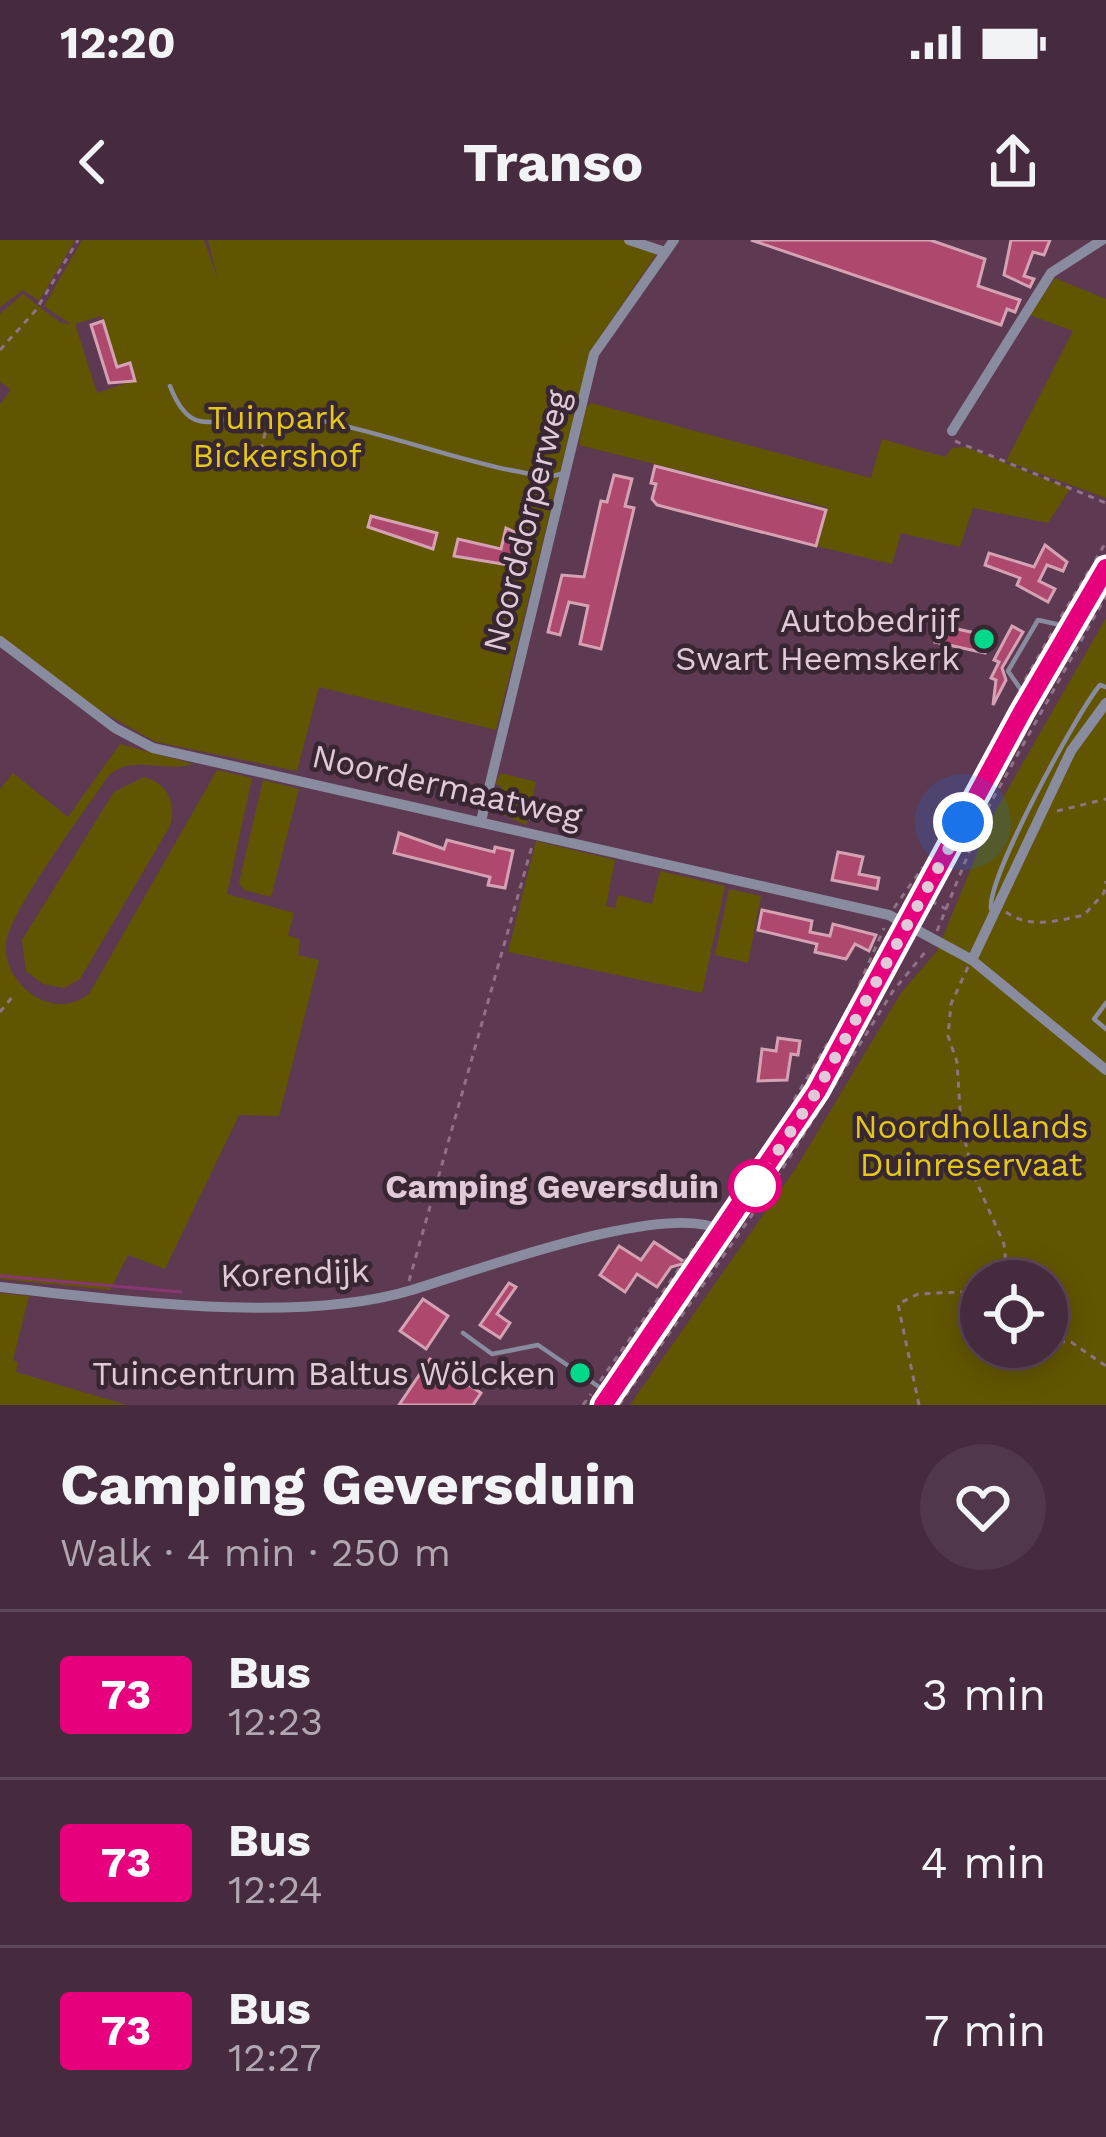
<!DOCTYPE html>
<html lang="en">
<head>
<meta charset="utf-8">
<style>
  :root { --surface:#462b3e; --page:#503749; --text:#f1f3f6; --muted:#b0a7b0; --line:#5e4758 }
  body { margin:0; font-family:"Work Sans",sans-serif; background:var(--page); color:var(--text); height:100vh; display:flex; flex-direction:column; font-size:45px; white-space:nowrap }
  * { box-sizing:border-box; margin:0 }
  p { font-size:39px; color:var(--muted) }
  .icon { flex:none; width:66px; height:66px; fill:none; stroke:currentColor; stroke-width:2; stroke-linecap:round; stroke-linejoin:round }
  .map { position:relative; height:1165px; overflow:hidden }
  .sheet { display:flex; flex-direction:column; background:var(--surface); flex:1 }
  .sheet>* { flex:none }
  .badge { padding:0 24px; border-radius:9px; font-size:42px; line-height:78px }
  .buttons { position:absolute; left:960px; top:1020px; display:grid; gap:24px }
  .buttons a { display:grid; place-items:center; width:108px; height:108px; border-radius:50%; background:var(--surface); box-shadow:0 6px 30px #0003,0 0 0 3px var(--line); font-size:60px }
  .you { position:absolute; width:60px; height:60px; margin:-30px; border:9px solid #fff; border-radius:50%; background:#1a73e8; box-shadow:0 0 0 18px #1a73e833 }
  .map>.badge { position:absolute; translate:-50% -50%; box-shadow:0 0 0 6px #fff }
  .round { display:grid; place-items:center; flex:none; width:126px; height:126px; border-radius:63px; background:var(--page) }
  .overview { display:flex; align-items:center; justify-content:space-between; height:204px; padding:0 60px }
  h1 { font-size:57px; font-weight:700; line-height:90px }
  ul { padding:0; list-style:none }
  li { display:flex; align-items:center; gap:36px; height:168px; padding:0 60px; border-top:3px solid var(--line) }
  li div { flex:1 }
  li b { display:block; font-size:45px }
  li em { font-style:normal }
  li .badge { min-width:132px; font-weight:700; text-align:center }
  .status { display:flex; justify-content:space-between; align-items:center; height:84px; padding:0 60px; background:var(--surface); direction:ltr }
  .status svg { height:33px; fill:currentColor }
  header { display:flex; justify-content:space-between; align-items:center; height:156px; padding:0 60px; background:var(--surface); font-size:54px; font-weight:700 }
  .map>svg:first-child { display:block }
</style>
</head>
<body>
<div class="status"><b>12:20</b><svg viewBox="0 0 49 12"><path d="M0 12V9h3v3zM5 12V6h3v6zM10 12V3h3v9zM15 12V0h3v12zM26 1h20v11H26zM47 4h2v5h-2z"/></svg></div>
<header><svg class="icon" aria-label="back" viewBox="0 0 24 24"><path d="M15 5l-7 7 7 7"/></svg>Transo<svg class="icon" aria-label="share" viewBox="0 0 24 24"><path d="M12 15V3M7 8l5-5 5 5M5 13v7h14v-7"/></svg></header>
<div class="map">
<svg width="1106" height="1165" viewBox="0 0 1106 1165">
  <rect width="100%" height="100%" fill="#5d3952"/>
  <!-- green -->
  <g fill="#625501" fill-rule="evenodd">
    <polygon points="0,0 75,0 39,61 23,50 0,67"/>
    <path d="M 82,0 L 204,0 L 218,39 L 208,0 L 623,0 L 658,12 L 590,111 L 496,490 L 319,447 L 297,531 L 156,502 L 97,469 L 0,396 L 0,164 L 11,150 L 0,142 L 0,74 L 23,54 L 61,83 L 71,84 L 44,66 ZM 101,76 L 117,127 L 130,124 L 135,140 L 97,153 L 75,84 Z"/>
    <polygon points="1055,38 1106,59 1106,258 1006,221 1073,91 1030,75"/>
    <polygon points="591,163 871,238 882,199 945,217 952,208 966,207 1070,249 1048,283 973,268 960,307 901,293 892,324 816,306 826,267 579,205 585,168"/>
    <path d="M 1106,378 L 1106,1165 L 630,1165 L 796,928 L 901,753 L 937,711 L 992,577 ZM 981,1041 L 1047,1041 L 1047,1107 L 981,1107 Z"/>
    <path d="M 120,504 L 193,524 C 165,533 132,514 109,535 C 86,570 12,667 6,703 C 3,727 22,753 45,761 C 60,767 76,764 89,754 L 217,530 L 252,538 L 227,654 L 294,673 L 288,695 L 300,700 L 298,715 L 319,720 L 279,876 L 239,875 L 165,1029 L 128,1015 L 110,1050 L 0,1039 L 0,549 L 13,533 L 68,577 Z"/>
    <polygon points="501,533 536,542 526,585 495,571 501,546 495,544"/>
    <path d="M 144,537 C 168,543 176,563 170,586 L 80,739 L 64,748 L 43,744 L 26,731 L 22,700 L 114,552 Z"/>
    <polygon points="263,540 299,549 271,657 244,650 239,643"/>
    <polygon points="536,601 615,620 606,666 615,668 618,655 652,664 660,631 725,646 702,753 508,712"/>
    <polygon points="729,649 761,656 748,723 715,715"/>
    <polygon points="0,1053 29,1056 13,1120 18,1122 16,1132 127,1165 0,1165"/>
  </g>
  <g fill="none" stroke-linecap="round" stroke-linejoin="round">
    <!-- stream -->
    <polyline stroke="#8a3675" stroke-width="3" points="0,1036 181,1052"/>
  </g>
  <!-- building -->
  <g fill="#ae486f" stroke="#d4a2b2" stroke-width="3">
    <polygon points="751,0 930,0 985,19 978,46 1020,60 1015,72 1007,69 1001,85"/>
    <polygon points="1011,0 1050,0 1044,15 1033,12 1024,36 1034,39 1030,47 1004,35"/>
    <polygon points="103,81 117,127 130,123 135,141 109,143 91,85"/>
    <polygon points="655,226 826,270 816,306 657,265 652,259 656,244 651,243"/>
    <polygon points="614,235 632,239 625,266 634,268 601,409 580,404 588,366 569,362 560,395 548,392 562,335 584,337 601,261 607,262"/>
    <polygon points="371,276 437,293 433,309 368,287"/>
    <polygon points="506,288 525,297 514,326 454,316 458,299 501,309"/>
    <polygon points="1045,305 1067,322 1063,331 1047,325 1039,341 1055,349 1048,362 1017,345 1020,338 985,325 989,313 1034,327"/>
    <polygon points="939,385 989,396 985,413 935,402"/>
    <polygon points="1012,386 1023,392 1002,428 1006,440 993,465 996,440 991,438 999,422 994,420"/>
    <polygon points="399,593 444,609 447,600 494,612 495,607 513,611 505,648 488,645 490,637 394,613"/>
    <polygon points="838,612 863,617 859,634 879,638 877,649 832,640"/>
    <polygon points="762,670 812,681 810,692 830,696 833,684 876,695 869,711 855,704 846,719 815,712 817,704 758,690"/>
    <polygon points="778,798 800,801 798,815 791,814 787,840 758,841 762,809 776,811"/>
    <polygon points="654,1002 686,1023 671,1027 657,1047 637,1034 625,1052 600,1035 619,1006 641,1020"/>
    <polygon points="509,1043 516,1047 497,1074 510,1083 500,1098 480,1085"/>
    <polygon points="423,1059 448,1076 426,1109 400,1091"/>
    <polygon points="430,1119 481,1153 473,1165 399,1165"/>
  </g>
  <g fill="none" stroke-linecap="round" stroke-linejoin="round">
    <!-- path -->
    <g stroke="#907287" stroke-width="3" stroke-dasharray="6 6" stroke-linecap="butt">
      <polyline points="0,110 36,70 78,0"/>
      <polyline points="268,181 260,214 271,218"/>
      <polyline points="955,201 1106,263"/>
      <polyline points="1095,321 1106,302"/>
      <polyline points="1061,377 1090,329"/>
      <polyline points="1025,440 1053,391"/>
      <polyline points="1057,571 1106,559"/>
      <polyline points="931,661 948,670"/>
      <polyline points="894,668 923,627"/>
      <path d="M 1006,672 C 1029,689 1058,681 1084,675 L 1104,653 L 1106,641"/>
      <polyline points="937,691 985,573 1106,356"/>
      <polyline points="968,727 951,764 948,796 957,822 961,884 973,934 1004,1004 1007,1034 1001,1041"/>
      <polyline points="859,745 884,688"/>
      <polyline points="0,772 13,756"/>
      <polyline points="794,860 829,801"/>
      <polyline points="409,1041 532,606"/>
      <polyline points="1047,1101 1071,1102 1106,1126"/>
      <polyline points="600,1141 698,1002"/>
      <polyline points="583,1165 591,1154"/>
      <polyline points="619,1165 766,955 893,751 927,710"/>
      <polyline points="919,1165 898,1064 918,1054 981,1051"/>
    </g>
    <!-- service -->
    <g stroke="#898c9e" stroke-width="4.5">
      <path d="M 170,146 C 189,195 208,182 252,175 C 312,166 447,219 515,231 C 532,234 545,239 561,234"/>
      <polyline points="1026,457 1008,431 1038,380 1065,386"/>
      <path d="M 991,669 C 987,638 1076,474 1100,445 L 1106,447"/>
      <polyline points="1106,763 1094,779 1106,789"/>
      <polyline points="463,1093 492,1114 538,1105 605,1151"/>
    </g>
    <!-- minor -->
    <g stroke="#898c9e" stroke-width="10">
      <polyline points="629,0 665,12"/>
      <polyline points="952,191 1051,33 1102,0"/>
      <polyline points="0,401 115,488 153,508 889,675 972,720 1106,830"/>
      <polyline points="481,581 594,114 674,0"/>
      <polyline points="972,720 1071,511 1106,463"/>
      <path d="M 0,1047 C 121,1060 296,1085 412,1050 C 472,1032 674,957 723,992"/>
    </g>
    <!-- secondary -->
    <polyline stroke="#adb2cf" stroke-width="14" points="603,1165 817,851 1022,472 1106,328"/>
  </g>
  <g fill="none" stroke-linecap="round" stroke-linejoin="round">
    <defs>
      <polyline id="line" points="603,1165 817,851 1022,472 1106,328"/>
    </defs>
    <!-- line casing -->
    <use href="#line" stroke="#fff" stroke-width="27"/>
    <!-- line -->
    <use href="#line" stroke="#e6007e" stroke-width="18"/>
    <!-- walk -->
    <polyline stroke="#e0cad9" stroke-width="12" stroke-dasharray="0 21.6" points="755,946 817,851 963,582"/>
  </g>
  <!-- markers -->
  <g fill="#04d98b" stroke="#382732" stroke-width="4.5">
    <circle cx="984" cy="399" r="12"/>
    <circle cx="580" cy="1133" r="12"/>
  </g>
  <circle fill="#fff" stroke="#e6007e" stroke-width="6" cx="755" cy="946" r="24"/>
  <g text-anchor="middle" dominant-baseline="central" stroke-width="9" stroke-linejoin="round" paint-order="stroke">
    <!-- park labels -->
    <g font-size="33" fill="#e4c817" stroke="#382732">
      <text x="277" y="177">Tuinpark<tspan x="277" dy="38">Bickershof</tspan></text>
      <text x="971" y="886">Noordhollands<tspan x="971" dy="38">Duinreservaat</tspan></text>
    </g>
    <!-- street labels -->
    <g font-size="33" fill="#e0cad9" stroke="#382732">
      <text transform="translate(526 281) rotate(-76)">Noorddorperweg</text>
      <text transform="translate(447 546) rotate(13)">Noordermaatweg</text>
      <text transform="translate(295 1033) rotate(-2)">Korendijk</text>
    </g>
    <!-- poi labels -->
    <g font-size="33" fill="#e0cad9" stroke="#382732" text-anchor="end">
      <text x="960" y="380">Autobedrijf<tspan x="960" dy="38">Swart Heemskerk</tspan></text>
      <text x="556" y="1133">Tuincentrum Baltus Wölcken</text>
    </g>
    <!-- stop labels -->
    <g font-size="33" font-weight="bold" fill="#e0cad9" stroke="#382732" text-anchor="end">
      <text x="719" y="946">Camping Geversduin</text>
    </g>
  </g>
</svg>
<div class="buttons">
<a><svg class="icon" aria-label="locate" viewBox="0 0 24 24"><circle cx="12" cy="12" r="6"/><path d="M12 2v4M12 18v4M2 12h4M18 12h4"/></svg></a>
</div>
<div class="you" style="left:963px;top:582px"></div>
</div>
<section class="sheet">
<div class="overview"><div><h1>Camping Geversduin</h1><p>Walk · 4 min · 250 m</p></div><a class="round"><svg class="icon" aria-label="heart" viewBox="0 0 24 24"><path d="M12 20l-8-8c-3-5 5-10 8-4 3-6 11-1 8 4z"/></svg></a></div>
<ul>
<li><span class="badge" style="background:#e6007e;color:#fff">73</span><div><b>Bus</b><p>12:23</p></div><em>3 min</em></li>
<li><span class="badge" style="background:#e6007e;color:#fff">73</span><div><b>Bus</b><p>12:24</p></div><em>4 min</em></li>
<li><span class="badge" style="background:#e6007e;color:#fff">73</span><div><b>Bus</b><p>12:27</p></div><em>7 min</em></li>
</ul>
</section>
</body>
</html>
